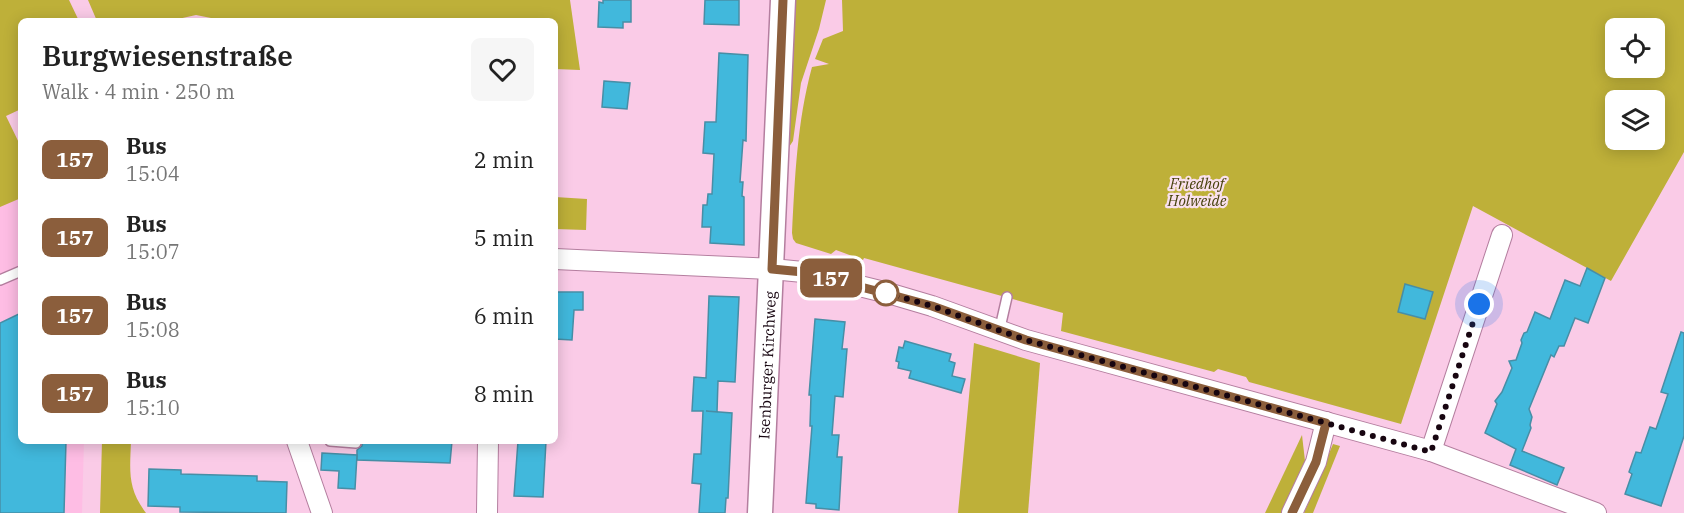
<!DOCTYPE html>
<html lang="en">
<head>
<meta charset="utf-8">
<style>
  :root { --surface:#fff; --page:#f6f6f6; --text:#222; --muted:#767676 }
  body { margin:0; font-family:"IBM Plex Serif",serif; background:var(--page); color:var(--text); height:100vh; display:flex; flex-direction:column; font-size:22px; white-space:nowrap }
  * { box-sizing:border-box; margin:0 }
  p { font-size:20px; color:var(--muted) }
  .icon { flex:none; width:33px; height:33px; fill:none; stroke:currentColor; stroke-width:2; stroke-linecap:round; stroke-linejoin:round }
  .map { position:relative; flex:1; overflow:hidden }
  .side { position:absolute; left:18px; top:18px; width:540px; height:426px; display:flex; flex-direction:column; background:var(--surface); border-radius:9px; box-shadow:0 3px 15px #0003 }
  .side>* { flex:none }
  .badge { padding:0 12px; border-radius:9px; font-size:21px; line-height:39px }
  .buttons { position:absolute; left:1605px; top:18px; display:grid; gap:12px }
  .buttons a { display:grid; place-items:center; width:60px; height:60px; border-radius:9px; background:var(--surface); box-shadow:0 3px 15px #0003; font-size:30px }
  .you { position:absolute; width:30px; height:30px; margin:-15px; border:4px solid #fff; border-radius:50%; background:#1a73e8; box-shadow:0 0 0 9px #1a73e833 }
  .map>.badge { position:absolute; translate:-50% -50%; box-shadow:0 0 0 3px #fff }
  .round { display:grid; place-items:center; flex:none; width:63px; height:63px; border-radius:9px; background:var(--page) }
  .head { display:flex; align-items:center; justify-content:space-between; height:102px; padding:0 24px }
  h1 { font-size:28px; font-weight:600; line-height:45px }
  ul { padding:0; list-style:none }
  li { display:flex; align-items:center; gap:18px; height:78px; padding:0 24px }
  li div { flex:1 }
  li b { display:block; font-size:22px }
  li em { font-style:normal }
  li .badge { min-width:66px; font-weight:700; text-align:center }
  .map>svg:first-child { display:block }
</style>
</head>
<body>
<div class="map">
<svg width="1684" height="513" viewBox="0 0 1684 513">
  <rect width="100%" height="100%" fill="#facbe7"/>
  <!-- built -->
  <polygon fill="#febde4" points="0,0 69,0 79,21 21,21 21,109 6,116 21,147 21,441 84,441 82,513 0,513"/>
  <!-- green -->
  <g fill="#beb039" fill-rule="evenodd">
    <polygon points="0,0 69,0 79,21 21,21 21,109 6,116 21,147 21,198 0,207"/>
    <polygon points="88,0 570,0 580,70 555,69 555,21 226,21 196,15 169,21 97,21"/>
    <polygon points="794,0 826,0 819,29 801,83 793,141 789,147"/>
    <path d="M 842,0 L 1684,0 L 1684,152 L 1611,281 L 1473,206 L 1401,424 L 1249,382 L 1246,377 L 1218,369 L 1214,372 L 1061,331 L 1063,313 L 864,258 L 863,260 L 836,250 L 831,254 L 796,243 L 793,239 L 792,233 C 795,177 797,122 812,67 L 829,64 L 815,59 L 823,39 L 843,31 ZM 1616,28 L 1654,28 L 1654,68 L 1616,68 ZM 1616,100 L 1654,100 L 1654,140 L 1616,140 Z"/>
    <polygon points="555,197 587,199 586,230 555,229"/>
    <polygon points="974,343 1040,363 1028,513 958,513"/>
    <polygon points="1302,435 1305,461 1281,513 1265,513"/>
    <path d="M 102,441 L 131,441 C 130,471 127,488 146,513 L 100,513 Z"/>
    <polygon points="1333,444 1340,446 1313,513 1304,513"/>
  </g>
  <!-- building -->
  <g fill="#41b8dc" stroke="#478ea6" stroke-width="1.5">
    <polygon points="603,0 631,0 631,22 623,22 623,28 598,27 599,2 603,3"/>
    <polygon points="705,0 739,0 739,25 704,24"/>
    <polygon points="719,53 748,55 746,141 743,140 740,182 743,182 742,196 744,197 744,245 710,243 711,227 702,227 703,205 707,205 708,194 712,194 714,154 703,153 705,122 716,122"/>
    <polygon points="604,81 630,83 627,109 602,107"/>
    <polygon points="1587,268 1605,278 1588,323 1575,318 1564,346 1559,346 1554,357 1551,355 1529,409 1532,417 1530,425 1531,428 1522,451 1564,468 1557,485 1510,465 1516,449 1485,433 1497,404 1495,401 1502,392 1512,368 1509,361 1516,360 1522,343 1521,340 1524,333 1527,332 1535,312 1550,319 1565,280 1580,286"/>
    <polygon points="1405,284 1433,292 1425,319 1398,312"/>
    <polygon points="555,292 583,292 583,310 574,310 572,340 555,339"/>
    <polygon points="709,296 739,297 735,382 718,381 717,412 706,411 732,413 728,498 726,498 725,513 699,513 701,484 692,483 694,454 701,454 703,411 692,411 694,377 706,378"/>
    <polygon points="21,313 21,441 66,441 64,513 0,513 0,323"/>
    <polygon points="815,319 845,322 842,349 847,349 843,397 835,396 832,435 839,435 837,457 842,457 839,510 816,508 816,504 806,503 812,426 810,426 811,395 809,395"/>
    <polygon points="1681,332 1684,333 1684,436 1661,506 1625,494 1632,474 1629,472 1636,452 1641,453 1650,427 1656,429 1668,394 1661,392"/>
    <polygon points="905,341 951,354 949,361 955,363 952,376 965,379 961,393 909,378 911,371 898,368 899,362 896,361 899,347 903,348"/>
    <polygon points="362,441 452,441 450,463 357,460 357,450 362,446"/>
    <polygon points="518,441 546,441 543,497 514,496"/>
    <polygon points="322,453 357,455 355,489 338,488 339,471 321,470"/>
    <polygon points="149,469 181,470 181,474 257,476 257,481 287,482 286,513 180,512 180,507 148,506"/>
  </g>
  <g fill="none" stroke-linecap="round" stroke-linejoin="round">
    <defs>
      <g id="service">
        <polyline points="0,280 21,271"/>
        <polyline points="999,332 1007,297"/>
        <polyline points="330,441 356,443"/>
      </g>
      <g id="minor">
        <polyline points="555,259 772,269 803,272 888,293 932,306 1026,340 1431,451 1596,513"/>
        <polyline points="297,441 322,513"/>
        <polyline points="1431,451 1502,235"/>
        <polyline points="487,513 488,441"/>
        <polyline points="1292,513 1316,462 1326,422"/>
      </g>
      <g id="tertiary">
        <path id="s1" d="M 760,513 L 783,0"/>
      </g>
    </defs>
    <!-- service casing -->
    <use href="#service" stroke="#b47e9f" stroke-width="12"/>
    <!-- minor casing -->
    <use href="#minor" stroke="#b47e9f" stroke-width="22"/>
    <!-- tertiary casing -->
    <use href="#tertiary" stroke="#b47e9f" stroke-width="27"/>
    <!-- service -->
    <use href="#service" stroke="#fff" stroke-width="9"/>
    <!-- minor -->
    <use href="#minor" stroke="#fff" stroke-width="20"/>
    <!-- tertiary -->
    <use href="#tertiary" stroke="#fff" stroke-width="24"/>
  </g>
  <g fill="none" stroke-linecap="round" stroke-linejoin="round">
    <defs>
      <polyline id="line" points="783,0 772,269 803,272 888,294 932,306 1026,340 1326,423 1316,462 1292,513"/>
    </defs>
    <!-- line casing -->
    <use href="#line" stroke="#fff" stroke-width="14"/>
    <!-- line -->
    <use href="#line" stroke="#8b5e3c" stroke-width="9"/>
    <!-- walk -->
    <polyline stroke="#170510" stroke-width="6" stroke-dasharray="0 10.8" points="886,293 932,306 1026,340 1431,452 1479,304"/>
  </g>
  <!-- markers -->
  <circle fill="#fff" stroke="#8b5e3c" stroke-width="3" cx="886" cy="293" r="12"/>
  <g text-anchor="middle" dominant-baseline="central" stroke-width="4.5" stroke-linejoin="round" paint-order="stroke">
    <!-- park labels -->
    <g font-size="15" font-style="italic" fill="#47410c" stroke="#f9e1ee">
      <text x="1197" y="183">Friedhof<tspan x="1197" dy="17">Holweide</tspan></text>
    </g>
    <!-- street labels -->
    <g font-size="15" fill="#170510" stroke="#f9e1ee">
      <text stroke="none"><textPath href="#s1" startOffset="148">Isenburger Kirchweg</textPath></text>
    </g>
  </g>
</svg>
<div class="buttons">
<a><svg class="icon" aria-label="locate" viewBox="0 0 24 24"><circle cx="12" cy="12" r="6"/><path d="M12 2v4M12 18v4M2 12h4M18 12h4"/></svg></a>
<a><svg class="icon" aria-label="layers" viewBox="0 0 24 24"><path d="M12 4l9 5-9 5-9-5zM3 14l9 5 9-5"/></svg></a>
</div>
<div class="you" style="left:1479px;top:304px"></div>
<b class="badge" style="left:831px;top:278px;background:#8b5e3c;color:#fff">157</b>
<section class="side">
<div class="head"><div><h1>Burgwiesenstraße</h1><p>Walk · 4 min · 250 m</p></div><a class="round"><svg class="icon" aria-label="heart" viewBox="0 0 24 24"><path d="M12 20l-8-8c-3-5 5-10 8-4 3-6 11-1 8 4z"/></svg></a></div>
<ul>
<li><span class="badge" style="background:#8b5e3c;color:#fff">157</span><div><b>Bus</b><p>15:04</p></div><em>2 min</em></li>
<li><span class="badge" style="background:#8b5e3c;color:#fff">157</span><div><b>Bus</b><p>15:07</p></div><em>5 min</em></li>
<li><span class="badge" style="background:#8b5e3c;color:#fff">157</span><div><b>Bus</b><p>15:08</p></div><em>6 min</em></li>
<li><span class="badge" style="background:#8b5e3c;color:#fff">157</span><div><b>Bus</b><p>15:10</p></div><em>8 min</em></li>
</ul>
</section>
</div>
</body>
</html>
